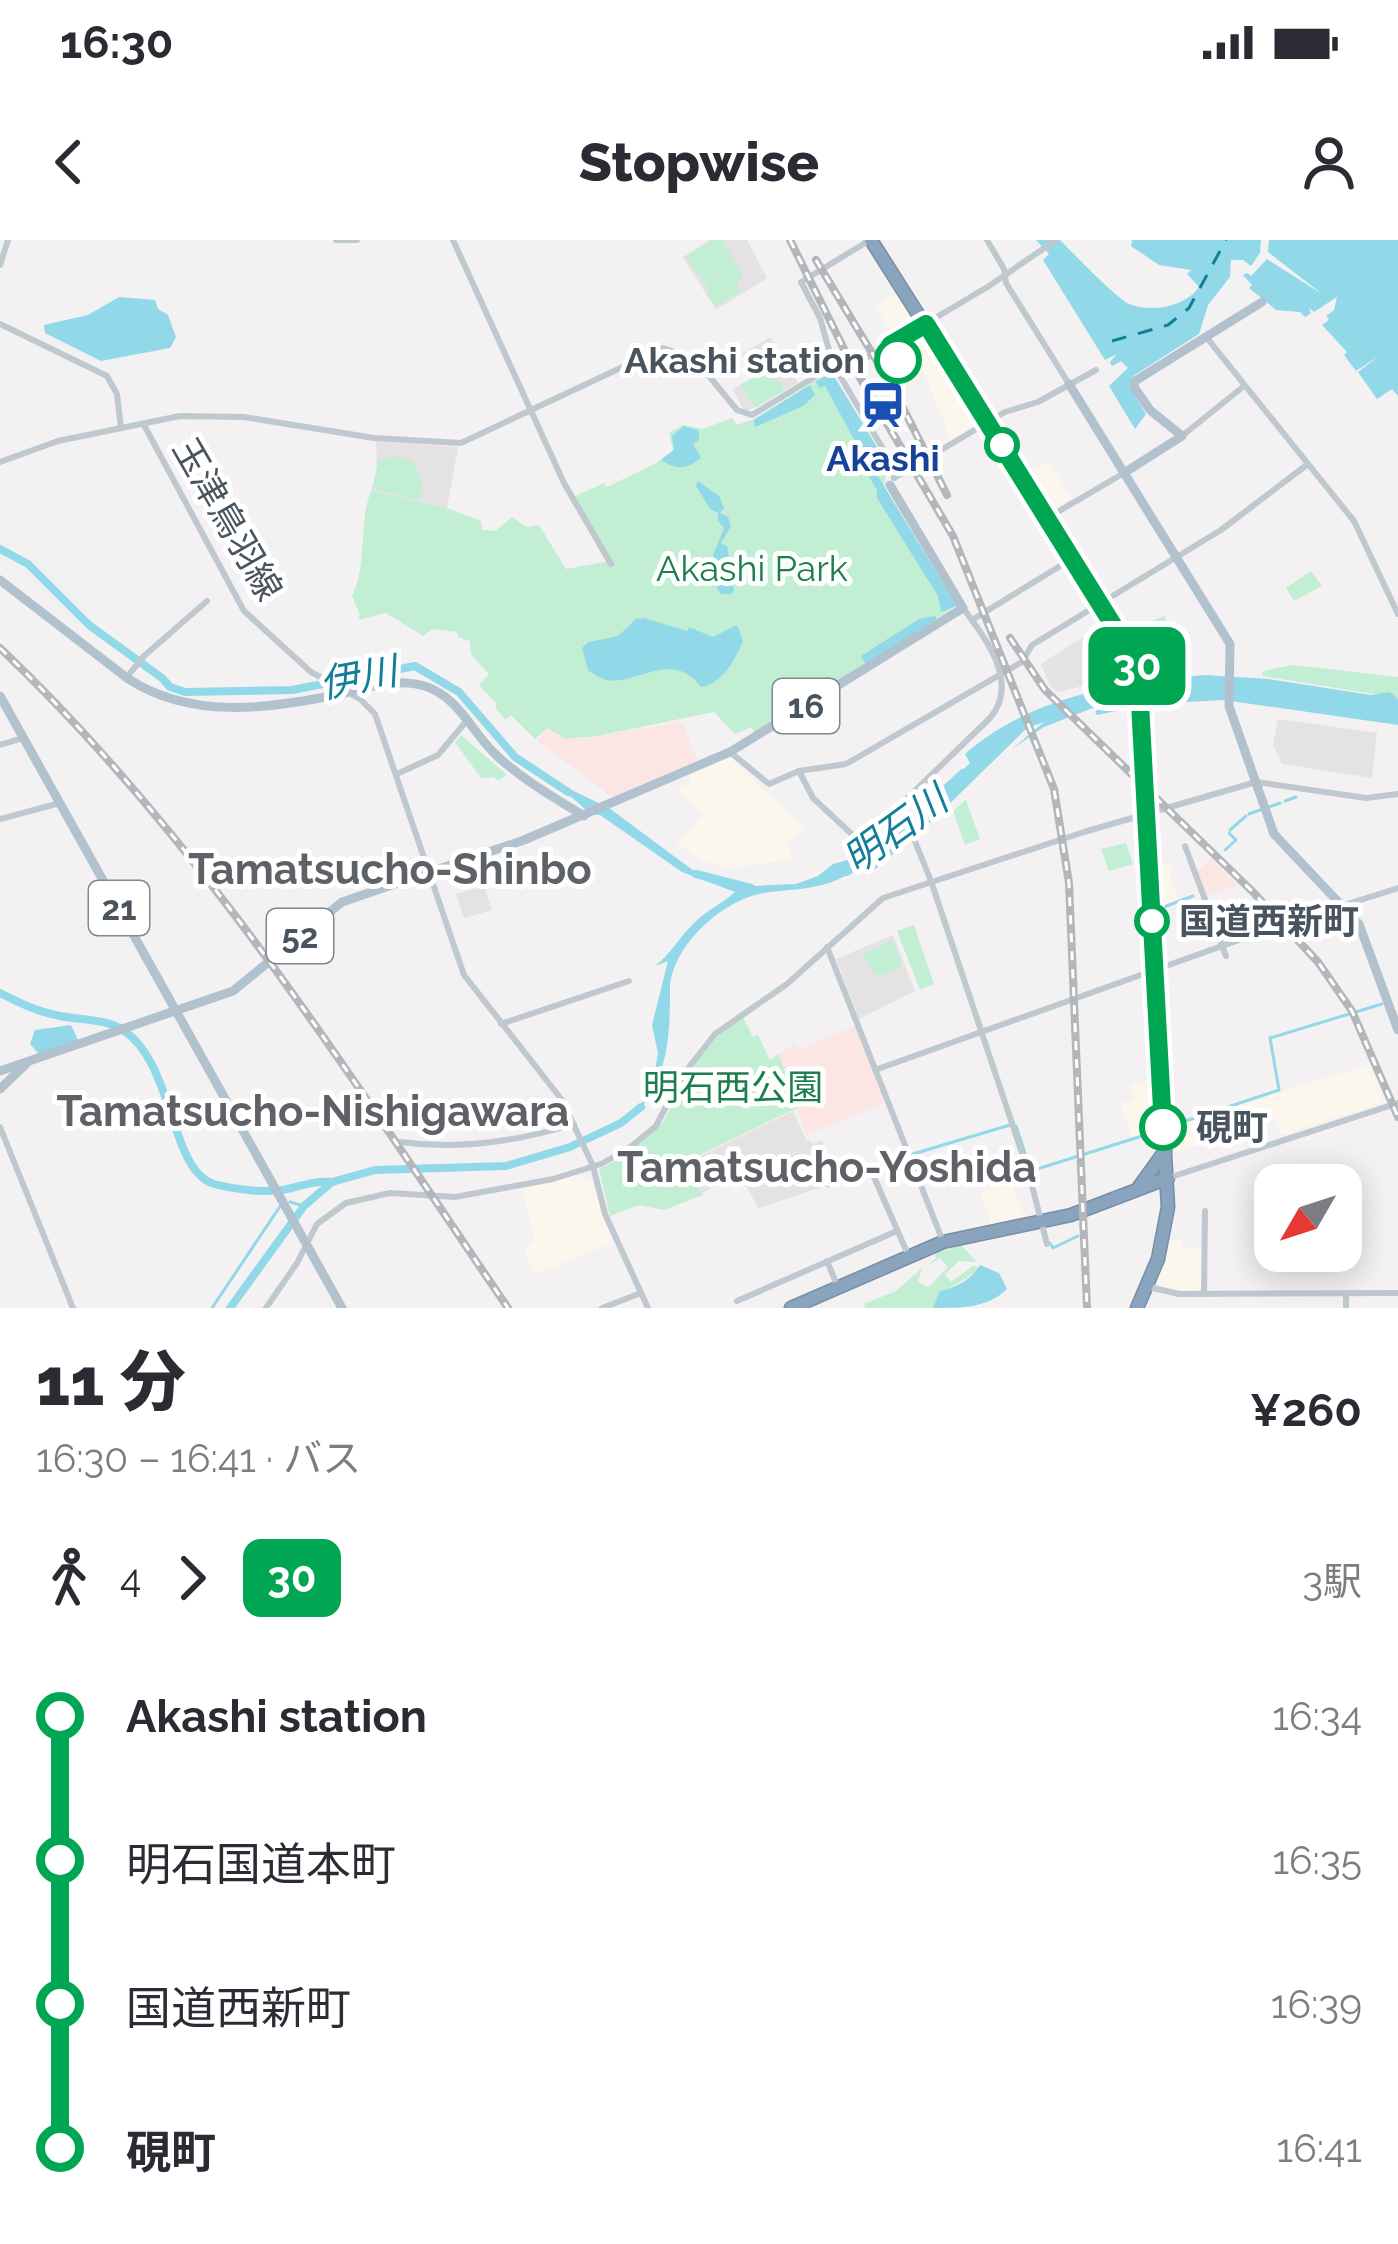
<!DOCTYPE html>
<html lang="ja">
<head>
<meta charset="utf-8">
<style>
  :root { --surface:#fff; --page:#f7f7f7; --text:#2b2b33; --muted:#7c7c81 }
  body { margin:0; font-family:Raleway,"Noto Sans JP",sans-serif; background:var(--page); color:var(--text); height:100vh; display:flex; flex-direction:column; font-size:45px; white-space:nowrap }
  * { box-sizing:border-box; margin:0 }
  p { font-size:39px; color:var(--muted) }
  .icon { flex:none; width:66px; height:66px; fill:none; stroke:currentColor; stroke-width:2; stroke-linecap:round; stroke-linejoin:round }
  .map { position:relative; height:1068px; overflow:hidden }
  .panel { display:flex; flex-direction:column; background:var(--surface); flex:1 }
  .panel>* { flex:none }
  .badge { padding:0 24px; border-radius:18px; font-size:42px; line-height:78px }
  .needle { width:78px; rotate:231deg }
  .controls { position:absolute; left:1254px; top:924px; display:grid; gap:24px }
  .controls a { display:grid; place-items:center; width:108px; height:108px; border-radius:24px; background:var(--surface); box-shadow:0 6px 30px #0003; font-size:60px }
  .map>.badge { position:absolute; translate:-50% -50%; box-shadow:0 0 0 6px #fff }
  .legs { display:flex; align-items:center; gap:18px; height:132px; padding:0 36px; font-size:39px }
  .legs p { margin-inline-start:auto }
  .summary { display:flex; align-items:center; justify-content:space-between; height:204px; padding:0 36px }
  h1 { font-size:66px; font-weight:800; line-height:90px }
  ul { padding:0 36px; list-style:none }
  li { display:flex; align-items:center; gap:42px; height:144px; font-size:45px }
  li i { display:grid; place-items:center; width:18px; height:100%; margin:0 15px; background:currentColor }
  li i::after { content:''; width:30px; height:30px; margin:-15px; border:9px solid; border-radius:50%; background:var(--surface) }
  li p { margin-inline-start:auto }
  li:first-child i { background:linear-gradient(#0000 50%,currentColor 0) }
  li:last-child i { background:linear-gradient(currentColor 50%,#0000 0) }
  .status { display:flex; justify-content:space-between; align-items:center; height:84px; padding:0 60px; background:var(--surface); direction:ltr }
  .status svg { height:33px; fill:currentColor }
  header { display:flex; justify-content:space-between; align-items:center; height:156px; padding:0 36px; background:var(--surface); font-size:54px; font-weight:800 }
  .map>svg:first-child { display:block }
</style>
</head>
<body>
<div class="status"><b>16:30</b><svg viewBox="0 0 49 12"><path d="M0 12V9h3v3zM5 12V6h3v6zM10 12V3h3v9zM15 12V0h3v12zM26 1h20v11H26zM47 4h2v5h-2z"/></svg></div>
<header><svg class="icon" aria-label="back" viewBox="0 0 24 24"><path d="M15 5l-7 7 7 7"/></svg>Stopwise<svg class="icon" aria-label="person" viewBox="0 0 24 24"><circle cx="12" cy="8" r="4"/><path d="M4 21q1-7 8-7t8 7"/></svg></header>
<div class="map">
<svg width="1398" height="1068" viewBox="0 0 1398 1068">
  <rect width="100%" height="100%" fill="#f3f1f1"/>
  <!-- commercial -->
  <g fill="#fcf7ed">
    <polygon points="899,52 917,81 893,95 875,66"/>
    <polygon points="922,94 927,95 979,180 951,200 924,133 907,103"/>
    <polygon points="1049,222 1072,258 1056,267 1031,232"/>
    <polygon points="729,516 804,589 787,605 792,619 729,628 703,621 677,603 704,574 678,549 691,543 688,534"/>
    <polygon points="1170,623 1173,630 1169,633 1179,660 1160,667 1158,627"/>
    <polygon points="1370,824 1384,862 1282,895 1268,867 1243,875 1240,865"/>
    <polygon points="1154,838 1158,889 1132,898 1121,864 1134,859 1130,846"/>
    <polygon points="1204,877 1211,902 1174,912 1172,887"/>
    <polygon points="574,935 592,941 612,1003 534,1035 525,1011 535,998 521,948"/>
    <polygon points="1012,942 1026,981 992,986 980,952"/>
    <polygon points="1169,1000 1182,1001 1183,1009 1202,1009 1202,1050 1169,1050 1158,1043 1157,1034"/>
  </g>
  <!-- education -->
  <g fill="#e4e2e3">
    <polygon points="710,0 747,0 767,38 716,70 683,17"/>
    <polygon points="770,97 798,143 745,172 732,149 751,139 742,114"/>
    <polygon points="376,201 458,207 447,268 371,250 377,232"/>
    <polygon points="1092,391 1100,405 1116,396 1133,434 1058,452 1050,446 1041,424"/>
    <polygon points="1278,479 1377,493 1372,538 1282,524 1273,505"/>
    <polygon points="484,646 492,670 464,678 456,654"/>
    <polygon points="893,695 915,751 859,779 836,719"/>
    <polygon points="793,871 806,899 813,903 822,900 835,943 758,968 740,934 702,953 688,924 690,921"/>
  </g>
  <!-- medical -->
  <g fill="#fbe6e4">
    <polygon points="682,482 698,520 612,557 538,501 547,488 566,499 581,499"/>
    <polygon points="1211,618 1238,646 1206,655 1197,633"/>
    <polygon points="856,786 884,863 806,895 779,814 795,804 800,809"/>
  </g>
  <!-- green -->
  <g fill="#c2eed3">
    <polygon points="712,0 722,0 743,37 736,42 741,51 715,67 706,52 709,49 685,17"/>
    <polygon points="770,128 785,150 755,168 741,145"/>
    <path d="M 831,131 L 887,225 L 884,247 L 956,366 L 756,494 L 751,487 L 735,494 L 714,472 L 597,496 L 566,499 L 547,488 L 535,499 L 511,475 L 505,480 L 496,468 L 496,463 L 479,445 L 489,434 L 471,414 L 470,401 L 458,397 L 457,392 L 432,389 L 423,396 L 386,373 L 358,380 L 360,375 L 352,356 C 368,323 358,286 371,250 L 447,268 L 481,281 L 482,290 L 495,291 L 512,277 L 527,287 L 539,285 L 566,329 L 605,322 L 609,319 L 575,256 L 604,243 L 607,247 L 656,223 L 673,210 L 669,193 L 683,185 L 703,189 L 732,178 L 737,185 L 752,180 Z"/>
    <polygon points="397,216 413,222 423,241 419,260 373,248 378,221"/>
    <polygon points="1311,331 1322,346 1294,361 1286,348"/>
    <polygon points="1164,376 1181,408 1167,411 1150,382"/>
    <polygon points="1293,425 1398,437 1398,458 1262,436 1263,431"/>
    <polygon points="461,495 507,535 498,541 494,537 481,538 455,502"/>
    <polygon points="966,560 980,599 965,605 953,571"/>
    <polygon points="1126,603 1133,624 1109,631 1101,609"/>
    <polygon points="914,685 934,744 920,750 897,691"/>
    <polygon points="892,699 902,726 881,736 874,734 863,715"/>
    <polygon points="743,777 753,797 758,795 770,820 779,814 797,868 689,920 687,924 703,955 664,970 640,965 610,976 599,929 623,917 662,884 695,823 717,797"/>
    <polygon points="961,1005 977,1022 959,1021 945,1034 951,1042 973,1026 978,1027 976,1032 938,1055 933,1068 866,1068 864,1064 896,1051 922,1028 918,1042 929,1047 948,1027 940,1018 925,1027 936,1018 935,1014"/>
  </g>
  <!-- water -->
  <g fill="#91d8e9">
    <path d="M 1036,0 L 1060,0 C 1074,14 1116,58 1129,64 C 1152,73 1185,67 1199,47 L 1187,34 L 1191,30 L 1159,25 L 1131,6 L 1132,0 L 1261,0 L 1260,13 L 1251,26 L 1243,20 L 1231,20 L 1230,37 L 1208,65 L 1199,94 L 1133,136 L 1129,146 L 1146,174 L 1135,189 L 1109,146 L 1128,128 L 1121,121 L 1112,126 L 1110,122 L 1117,114 L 1105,120 L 1043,20 L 1049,14 Z"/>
    <polygon points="1269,0 1398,0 1398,156 1392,149 1377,159 1358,132 1379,116 1356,131 1344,115 1347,112 1322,85 1329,80 1326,76 1334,70 1337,57 1314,72 1309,68 1311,73 1305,77 1300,72 1276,70 1249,48 1252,45 1243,35 1247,33 1251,36 1267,19 1322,54 1268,12"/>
    <polygon points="119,57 155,60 158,69 168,75 176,97 170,108 101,121 45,93 44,85 88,75"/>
    <polygon points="832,133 888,225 876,233 957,366 941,372 938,356 877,258 877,250 864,228 867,223 825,146 819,148 816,141"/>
    <polygon points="810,145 815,155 803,166 755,187 754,180"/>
    <path d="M 684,186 L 699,191 L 699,200 L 693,204 L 701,218 C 685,230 678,230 661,220 L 674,210 L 672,196 Z"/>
    <path d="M 698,241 L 719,256 L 724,268 L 720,273 L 728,277 L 731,286 L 721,303 L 727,306 L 734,350 L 731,354 L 721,354 C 702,326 715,314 724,288 L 718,281 L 718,273 L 710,269 L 696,246 Z"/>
    <polygon points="935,376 937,379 866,424 861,416 919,379"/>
    <path d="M 644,378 L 687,391 L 689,387 L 713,397 L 737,385 L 743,401 C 735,420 723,443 701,447 C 673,408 635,446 606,440 C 602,439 592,433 588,430 L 582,408 L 589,402 L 618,396 L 636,379 Z"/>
    <path d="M 1204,435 L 1269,439 L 1371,455 L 1390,452 L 1398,459 L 1398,485 L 1224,460 L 1149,464 L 1097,475 L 1095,472 L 1108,462 L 1044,487 L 1012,509 L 1044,482 L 1027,488 L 938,575 L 937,583 L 935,578 L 875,629 L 864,635 L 887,615 C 864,621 851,636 829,643 C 805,651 779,649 755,655 C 713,667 669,713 670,751 C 670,797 668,836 637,873 L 653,841 L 658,813 L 652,785 L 668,721 L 655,726 C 671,714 680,696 695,682 C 707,670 723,663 735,652 L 682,632 L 600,575 L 592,575 L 553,541 L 609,568 L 698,634 L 733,647 L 796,644 L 818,636 L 833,624 L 894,607 L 906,596 L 906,582 L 911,580 L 918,586 L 943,557 L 927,564 L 970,523 L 965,514 C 1031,456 1119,443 1204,435 Z"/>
    <polygon points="71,785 78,800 39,814 30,804 35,790"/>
    <path d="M 980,1025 L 999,1033 L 1007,1049 C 988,1068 962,1068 933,1068 L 939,1052 C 955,1047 971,1041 980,1025 Z"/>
  </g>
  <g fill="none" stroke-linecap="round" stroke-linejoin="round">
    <!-- stream -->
    <g stroke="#91d8e9" stroke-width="3">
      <polyline points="1285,561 1296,557"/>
      <polyline points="1269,567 1280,563"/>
      <polyline points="1249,574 1260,570"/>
      <polyline points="1230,590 1246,576"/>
      <polyline points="1225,610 1236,600 1229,593"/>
      <polyline points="1161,668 1193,656"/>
      <polyline points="1173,885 1279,850 1270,798 1382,764"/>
      <polyline points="1016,886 1025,913"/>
      <polyline points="913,914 1010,885"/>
      <polyline points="1030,928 1034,930 1158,891"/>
      <polyline points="828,946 873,934"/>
      <polyline points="290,962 304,966"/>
      <polyline points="1081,984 1085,1060"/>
      <polyline points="1050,1003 1053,1008 1078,996"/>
      <polyline points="212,1068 281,965"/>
    </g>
    <!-- river -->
    <g stroke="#91d8e9" stroke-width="8">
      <polyline points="0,309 28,324 89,385 162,438 170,447 185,452 292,450 415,426 459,452 515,517 568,552"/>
      <polyline points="847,632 882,608 963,533"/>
      <polyline points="696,634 751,648"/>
      <path d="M 0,753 C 20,763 38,772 60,776 C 80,780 107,779 123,790 C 175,824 169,930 214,944 C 233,949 268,954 287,949 C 304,945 314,941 332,942"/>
      <polyline points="230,1068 304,966 332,942 375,930 506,926 570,907 621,883 641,867"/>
    </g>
    <!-- ferry -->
    <polyline stroke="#127e99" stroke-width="3" stroke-dasharray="15 12" stroke-linecap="butt" points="1112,101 1168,85 1189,68 1226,0"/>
    <defs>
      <g id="highway">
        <polyline points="871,0 1128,406 1137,428 1168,967 1158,1019 1137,1068"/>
        <polyline points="1139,947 1165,911"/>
        <polyline points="791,1068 943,1002 1071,975 1168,938"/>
      </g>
    </defs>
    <!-- highway casing -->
    <use href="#highway" stroke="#768fa9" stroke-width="15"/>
    <!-- minor -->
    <g stroke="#c0c8cf" stroke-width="6">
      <polyline points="336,0 357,0"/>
      <polyline points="453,0 564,243 611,324"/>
      <polyline points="870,0 801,42 820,78 833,124 893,226 894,238"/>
      <polyline points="987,0 1004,29 1006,43 1069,144"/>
      <polyline points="0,25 8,0"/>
      <polyline points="0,84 107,136 117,154 121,188"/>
      <polyline points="1207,98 1354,281 1398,374"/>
      <polyline points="144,185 244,371 311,432 360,459 375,474 464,735 562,860 593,926 605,974 648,1068"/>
      <polyline points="1182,196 1244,146"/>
      <polyline points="0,222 58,201 180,176 244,177 374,198 461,203 663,108 695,119 737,170 752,175 828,129 844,130 890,105 989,46 1056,0"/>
      <polyline points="894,238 1005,172 1038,162 1096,130"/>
      <polyline points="1049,277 1124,233"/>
      <polyline points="972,380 1078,315"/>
      <polyline points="127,437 144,416 207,361"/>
      <polyline points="0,505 23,498"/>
      <polyline points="730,512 769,544 799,531 846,524 1022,422 1032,405 1221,290 1308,224"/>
      <path d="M 799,531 L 813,558 L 858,600 L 892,573 L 990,478 C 1020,443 986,399 963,368"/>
      <polyline points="397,534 438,515 468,479"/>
      <polyline points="895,569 912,594 931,641 1029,934 1047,1004"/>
      <polyline points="0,579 60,563"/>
      <polyline points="1185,606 1226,716"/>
      <polyline points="827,707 942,999"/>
      <polyline points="501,784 629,741"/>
      <polyline points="875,830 1272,688 1398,648"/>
      <polyline points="0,887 73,1068"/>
      <path d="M 400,902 C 460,910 516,902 574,884"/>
      <polyline points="909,917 874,937 909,1017"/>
      <polyline points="1168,938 1398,863"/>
      <polyline points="827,1021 837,1045"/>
      <polyline points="1149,1047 1179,1054 1398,1053"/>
      <polyline points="1204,1054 1205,971"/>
      <polyline points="1346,1055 1346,1068"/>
      <polyline points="737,1061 897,991"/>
      <polyline points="266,1068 297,1023 317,984 346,963 390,953 455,957 553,939 601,924 628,909 656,886 682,836 715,794 787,744 883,658 1084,592 1256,542 1366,558 1398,554"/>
      <polyline points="602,1068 641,1053"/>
    </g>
    <!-- major -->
    <g stroke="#b2c1ce" stroke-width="9">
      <polyline points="1069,144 1230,404 1229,466 1274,594 1359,684 1398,790"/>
      <polyline points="1124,233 1182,196 1150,170 1134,147 1135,141 1262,62"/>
      <path d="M 0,340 L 127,438 C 190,480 269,469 340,454 C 367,448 394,438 421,445 C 458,455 469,488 494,513 C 520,538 553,557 584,576"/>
      <polyline points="0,456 342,1068"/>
      <polyline points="0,831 233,751 342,662 524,600 730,512 963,368 890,245"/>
      <polyline points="0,849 26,824"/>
    </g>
    <!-- highway -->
    <use href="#highway" stroke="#8ba4bd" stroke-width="12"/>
    <defs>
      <g id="rail">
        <polyline points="790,0 849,119 953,296 1054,549 1069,643 1087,1068"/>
        <polyline points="816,20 893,148 947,255"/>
        <polyline points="1010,398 1045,450 1253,652 1318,722 1352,771 1398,877"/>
        <path d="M 0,408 C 203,601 351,838 508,1068"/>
      </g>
    </defs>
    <!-- rail casing -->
    <use href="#rail" stroke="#b3b6bb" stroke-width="8"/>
    <!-- rail -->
    <use href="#rail" stroke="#fff" stroke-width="3" stroke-dasharray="9" stroke-linecap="butt"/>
  </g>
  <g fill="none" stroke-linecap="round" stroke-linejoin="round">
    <defs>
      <polyline id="line-1" points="898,120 890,105 926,84 1133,417 1139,445 1163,887"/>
    </defs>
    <!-- line-1 casing -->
    <use href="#line-1" stroke="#fff" stroke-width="27"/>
    <!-- line-1 -->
    <use href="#line-1" stroke="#00a651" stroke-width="18"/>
  </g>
  <!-- icons -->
  <defs>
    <symbol id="station-bare" viewBox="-9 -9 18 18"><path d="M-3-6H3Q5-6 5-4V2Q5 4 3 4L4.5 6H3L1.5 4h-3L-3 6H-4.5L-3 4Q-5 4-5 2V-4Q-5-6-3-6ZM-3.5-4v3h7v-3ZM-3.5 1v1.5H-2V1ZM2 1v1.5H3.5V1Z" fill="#1a4fb4" stroke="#fff" stroke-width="2.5" paint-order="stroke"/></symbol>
  </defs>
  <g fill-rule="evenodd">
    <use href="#station-bare" x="850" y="132" width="66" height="66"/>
  </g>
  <!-- markers -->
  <g fill="#fff" stroke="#00a651" stroke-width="6">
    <circle cx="898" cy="120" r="21"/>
    <circle cx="1002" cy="205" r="15"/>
    <circle cx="1152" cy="681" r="15"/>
    <circle cx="1163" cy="887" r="21"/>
  </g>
  <g text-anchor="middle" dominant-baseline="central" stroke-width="10" stroke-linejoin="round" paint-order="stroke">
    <!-- shield labels -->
    <g fill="#fff" stroke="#80878e" stroke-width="3">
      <rect x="773" y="439" width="66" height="54" rx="9"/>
      <rect x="89" y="641" width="60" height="54" rx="9"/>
      <rect x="267" y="669" width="66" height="54" rx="9"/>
    </g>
    <g font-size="33" font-weight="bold" fill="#49545e">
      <text x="806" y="466">16</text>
      <text x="119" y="668">21</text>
      <text x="300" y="696">52</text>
    </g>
    <!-- stop labels -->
    <g font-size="36" font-weight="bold" fill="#49545e" stroke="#fff" text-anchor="start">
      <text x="865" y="120" text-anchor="end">Akashi station</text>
      <text x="1179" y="681">国道西新町</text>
      <text x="1196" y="887">硯町</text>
    </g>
    <!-- transit labels -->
    <g font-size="36" font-weight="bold" fill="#164399" stroke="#fff">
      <text x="883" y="218">Akashi</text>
    </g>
    <!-- street labels -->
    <g font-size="36" fill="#49545e" stroke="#fff">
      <text transform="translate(228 279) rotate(60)">玉津鳥羽線</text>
    </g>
    <!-- park labels -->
    <g font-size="36" fill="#1b7e4c" stroke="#fff">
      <text x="752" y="328">Akashi Park</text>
      <text x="733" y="847">明石西公園</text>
    </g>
    <!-- water labels -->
    <g font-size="39" font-style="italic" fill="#127e99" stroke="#fff">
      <text transform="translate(358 437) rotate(-11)">伊川</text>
      <text transform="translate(895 589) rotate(-36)">明石川</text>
    </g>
    <!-- quarter labels -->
    <g font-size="42" font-weight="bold" fill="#5e6166" stroke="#fff">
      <text x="390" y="629">Tamatsucho-Shinbo</text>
      <text x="313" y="871">Tamatsucho-Nishigawara</text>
      <text x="827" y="927">Tamatsucho-Yoshida</text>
    </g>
  </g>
</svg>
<div class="controls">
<a><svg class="needle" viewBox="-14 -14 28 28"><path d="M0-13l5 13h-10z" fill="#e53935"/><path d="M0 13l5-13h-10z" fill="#7c7c81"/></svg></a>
</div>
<b class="badge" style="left:1137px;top:426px;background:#00a651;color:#fff">30</b>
</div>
<section class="panel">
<div class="summary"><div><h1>11 分</h1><p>16:30 – 16:41 · バス</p></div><b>¥260</b></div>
<div class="legs"><svg class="icon" aria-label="walk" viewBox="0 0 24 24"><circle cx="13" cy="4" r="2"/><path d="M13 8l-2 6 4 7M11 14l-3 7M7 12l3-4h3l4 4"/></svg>4<svg class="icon" aria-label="forward" viewBox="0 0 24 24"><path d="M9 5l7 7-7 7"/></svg><b class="badge" style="background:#00a651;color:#fff">30</b><p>3駅</p></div>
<ul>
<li><i style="color:#00a651"></i><b>Akashi station</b><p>16:34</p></li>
<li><i style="color:#00a651"></i><span>明石国道本町</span><p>16:35</p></li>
<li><i style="color:#00a651"></i><span>国道西新町</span><p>16:39</p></li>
<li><i style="color:#00a651"></i><b>硯町</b><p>16:41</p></li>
</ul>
</section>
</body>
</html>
